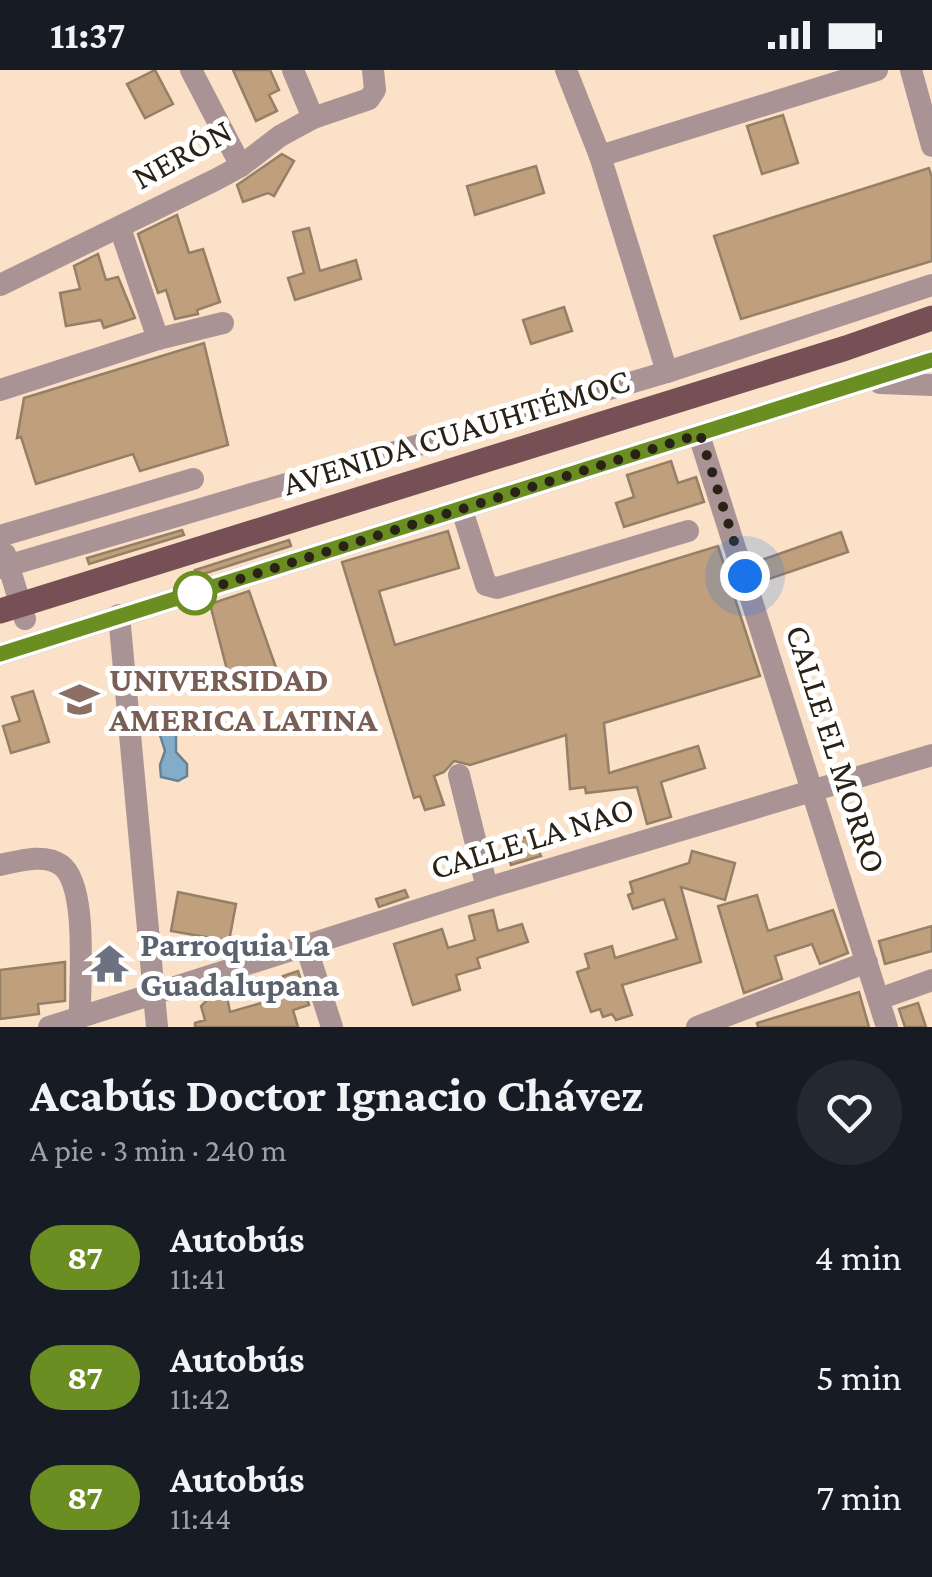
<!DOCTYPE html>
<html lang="es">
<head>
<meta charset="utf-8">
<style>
  :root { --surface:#171b24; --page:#242831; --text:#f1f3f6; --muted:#9ea1a6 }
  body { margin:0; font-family:"Crimson Pro",serif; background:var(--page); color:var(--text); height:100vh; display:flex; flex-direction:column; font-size:38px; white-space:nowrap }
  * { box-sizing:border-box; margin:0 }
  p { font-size:32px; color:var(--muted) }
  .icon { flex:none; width:55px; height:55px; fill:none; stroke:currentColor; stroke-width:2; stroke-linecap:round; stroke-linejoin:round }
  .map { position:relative; height:957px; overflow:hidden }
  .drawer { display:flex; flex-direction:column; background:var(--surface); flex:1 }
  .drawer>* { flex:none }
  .badge { padding:0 20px; border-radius:32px; font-size:35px; line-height:65px }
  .you { position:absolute; width:50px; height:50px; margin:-25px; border:8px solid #fff; border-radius:50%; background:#1a73e8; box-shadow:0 0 0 15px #1a73e833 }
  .map>.badge { position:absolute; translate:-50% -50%; box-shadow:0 0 0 5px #fff }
  .round { display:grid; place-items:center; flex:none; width:105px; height:105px; border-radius:52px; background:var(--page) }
  .headline { display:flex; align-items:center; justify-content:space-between; height:170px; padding:0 30px }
  h1 { font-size:48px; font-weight:700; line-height:75px }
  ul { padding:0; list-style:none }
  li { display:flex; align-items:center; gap:30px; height:120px; padding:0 30px }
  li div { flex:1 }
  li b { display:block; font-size:38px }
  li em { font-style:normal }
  li .badge { min-width:110px; font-weight:700; text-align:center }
  .status { display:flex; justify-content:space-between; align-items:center; height:70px; padding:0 50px; background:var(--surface); direction:ltr }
  .status svg { height:28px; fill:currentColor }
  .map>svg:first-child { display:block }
</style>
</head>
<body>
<div class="status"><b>11:37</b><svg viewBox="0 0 49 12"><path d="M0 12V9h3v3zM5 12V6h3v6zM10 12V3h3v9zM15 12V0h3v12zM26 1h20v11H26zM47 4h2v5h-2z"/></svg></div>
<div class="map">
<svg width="932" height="957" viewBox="0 0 932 957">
  <rect width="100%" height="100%" fill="#fae1c7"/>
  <!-- water -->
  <polygon fill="#82acc8" stroke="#688293" stroke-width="2.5" points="169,660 176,664 176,682 187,694 187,706 178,711 161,707 160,695 165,681 160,665"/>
  <!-- building -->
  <g fill="#bf9f7c" stroke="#957f67" stroke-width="2.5">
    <polygon points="155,0 173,34 145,48 127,14"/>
    <polygon points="233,0 270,0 279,20 269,25 277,41 256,51"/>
    <polygon points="783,45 798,93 762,104 747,56"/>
    <polygon points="282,84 294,91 274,126 268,123 243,132 237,115"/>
    <polygon points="536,96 544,123 475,145 467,116"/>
    <polygon points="929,98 932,108 932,191 741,249 714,166"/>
    <polygon points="177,145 189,183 203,179 220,232 197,240 198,244 175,249 166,220 158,223 138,164"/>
    <polygon points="309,158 320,201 356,190 361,209 295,230 288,208 304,203 293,162"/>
    <polygon points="98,184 106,210 118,207 135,248 104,258 101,250 66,256 60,223 80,219 74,196"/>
    <polygon points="564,237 572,261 531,274 523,250"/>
    <polygon points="204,273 228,375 140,401 133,384 36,414 21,367 17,368 24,328"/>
    <polygon points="671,391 678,413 696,407 704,432 624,457 616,433 634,427 627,405"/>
    <polygon points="182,460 184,465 89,494 87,488"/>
    <polygon points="448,461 459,498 379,521 395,575 718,476 760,606 604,653 609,703 698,676 705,698 661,712 671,747 647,754 637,717 586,723 585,717 570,719 566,665 470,695 454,691 444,702 434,706 444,735 425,740 420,726 414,728 342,492"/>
    <polygon points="841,462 848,482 766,510 759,491"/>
    <polygon points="289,470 291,476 197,506 195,500"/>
    <polygon points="249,521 280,609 233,623 210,534"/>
    <polygon points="33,621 49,672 11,683 3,656 20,651 12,627"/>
    <polygon points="532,765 541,786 511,795 505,774"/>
    <polygon points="692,781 735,793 725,830 681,817 701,892 622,915 632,945 616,950 612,944 603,947 600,939 591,942 577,902 589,898 585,884 612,876 615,888 677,869 664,829 633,839 628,825 633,823 630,812 689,793"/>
    <polygon points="405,820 408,827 379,837 376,829"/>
    <polygon points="178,822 236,834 229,871 171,861"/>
    <polygon points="757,825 768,861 833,840 848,883 820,894 812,874 775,886 782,909 744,923 718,836"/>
    <polygon points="493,840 498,861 522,854 528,872 477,888 480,898 456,905 460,920 413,935 394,874 442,859 448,878 475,870 469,846"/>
    <polygon points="932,856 932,881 885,894 879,871"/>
    <polygon points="65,892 65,931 38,934 39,944 0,949 0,900"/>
    <polygon points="298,901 309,935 293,940 298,957 195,957 195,953 205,950 201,936 213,924 226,922 230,942 289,925 283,906"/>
    <polygon points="859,922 869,957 758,957 757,953"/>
    <polygon points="918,933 926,957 905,957 899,939"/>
  </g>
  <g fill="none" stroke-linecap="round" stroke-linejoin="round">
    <!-- minor -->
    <g stroke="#aa9395" stroke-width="22">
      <polyline points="191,0 241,96"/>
      <polyline points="293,0 313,48"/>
      <polyline points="566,0 600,86 667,302"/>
      <polyline points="911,0 932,76"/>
      <polyline points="600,86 877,0"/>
      <polyline points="120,158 158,269"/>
      <polyline points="0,215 215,110 241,96 280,66 313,48 369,29 375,20 373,0"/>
      <polyline points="880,313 932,315"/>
      <polyline points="0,320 158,269 223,253"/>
      <polyline points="699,365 887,957"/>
      <polyline points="462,440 486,515 497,518 688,461"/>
      <polyline points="0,466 193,409"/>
      <polyline points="5,484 25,549"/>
      <polyline points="0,498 667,302 932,215"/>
      <polyline points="119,545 157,957"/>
      <polyline points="0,584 932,290"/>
      <polyline points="459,705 487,818"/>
      <path d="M 0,795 C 19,791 44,783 61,795 C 89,816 79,913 80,948"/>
      <polyline points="306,876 332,957"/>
      <polyline points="879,929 932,910"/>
      <polyline points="49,957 487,818 932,685"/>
      <polyline points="697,957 867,892"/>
    </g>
    <!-- major -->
    <polyline stroke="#765054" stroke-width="25" points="0,541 846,278 932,248"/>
  </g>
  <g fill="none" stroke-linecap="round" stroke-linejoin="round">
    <defs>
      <polyline id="line" points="0,584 932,290"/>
    </defs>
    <!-- line casing -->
    <use href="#line" stroke="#fff" stroke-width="22"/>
    <!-- line -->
    <use href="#line" stroke="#6b8e23" stroke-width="15"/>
    <!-- walk -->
    <polyline stroke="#2a2117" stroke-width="10" stroke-dasharray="0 18" points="195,523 192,524 700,364 745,506"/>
  </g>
  <!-- icons -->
  <defs>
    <symbol id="school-bare" viewBox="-9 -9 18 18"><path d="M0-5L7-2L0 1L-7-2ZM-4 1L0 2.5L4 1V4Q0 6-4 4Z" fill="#8d6e63" stroke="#fff" stroke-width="2.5" paint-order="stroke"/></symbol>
    <symbol id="temple-bare" viewBox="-9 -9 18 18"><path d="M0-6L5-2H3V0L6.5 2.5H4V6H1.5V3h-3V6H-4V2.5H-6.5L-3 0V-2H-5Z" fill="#6b7280" stroke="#fff" stroke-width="2.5" paint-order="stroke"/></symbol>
  </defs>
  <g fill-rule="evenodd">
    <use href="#school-bare" x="52" y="602" width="55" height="55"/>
    <use href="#temple-bare" x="82" y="866" width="55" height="55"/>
  </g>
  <!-- markers -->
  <circle fill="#fff" stroke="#6b8e23" stroke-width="5" cx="195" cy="523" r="20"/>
  <g text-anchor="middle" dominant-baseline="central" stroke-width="10" stroke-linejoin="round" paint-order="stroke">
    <!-- street labels -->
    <g font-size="35" fill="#2a2117" stroke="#fff">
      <text transform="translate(182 84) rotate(-29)">NERÓN</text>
      <text transform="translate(456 362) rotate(-17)">AVENIDA CUAUHTÉMOC</text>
      <text transform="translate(836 679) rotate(72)">CALLE EL MORRO</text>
      <text transform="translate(532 768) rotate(-17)">CALLE LA NAO</text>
    </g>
    <!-- education labels -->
    <g font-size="35" font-weight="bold" fill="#785e54" stroke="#fff" text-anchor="start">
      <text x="109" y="609">UNIVERSIDAD<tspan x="109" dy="40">AMERICA LATINA</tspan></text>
    </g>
    <!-- worship labels -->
    <g font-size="35" font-weight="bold" fill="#5b616d" stroke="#fff" text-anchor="start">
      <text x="140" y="874">Parroquia La<tspan x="140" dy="40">Guadalupana</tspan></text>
    </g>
  </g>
</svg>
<div class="you" style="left:745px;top:506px"></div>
</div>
<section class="drawer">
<div class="headline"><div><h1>Acabús Doctor Ignacio Chávez</h1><p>A pie · 3 min · 240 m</p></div><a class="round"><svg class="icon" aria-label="heart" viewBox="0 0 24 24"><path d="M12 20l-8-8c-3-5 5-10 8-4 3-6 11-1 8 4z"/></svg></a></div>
<ul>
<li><span class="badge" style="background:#6b8e23;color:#fff">87</span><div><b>Autobús</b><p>11:41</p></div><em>4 min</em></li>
<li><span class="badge" style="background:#6b8e23;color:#fff">87</span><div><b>Autobús</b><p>11:42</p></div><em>5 min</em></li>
<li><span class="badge" style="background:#6b8e23;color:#fff">87</span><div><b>Autobús</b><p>11:44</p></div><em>7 min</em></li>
</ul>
</section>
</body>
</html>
